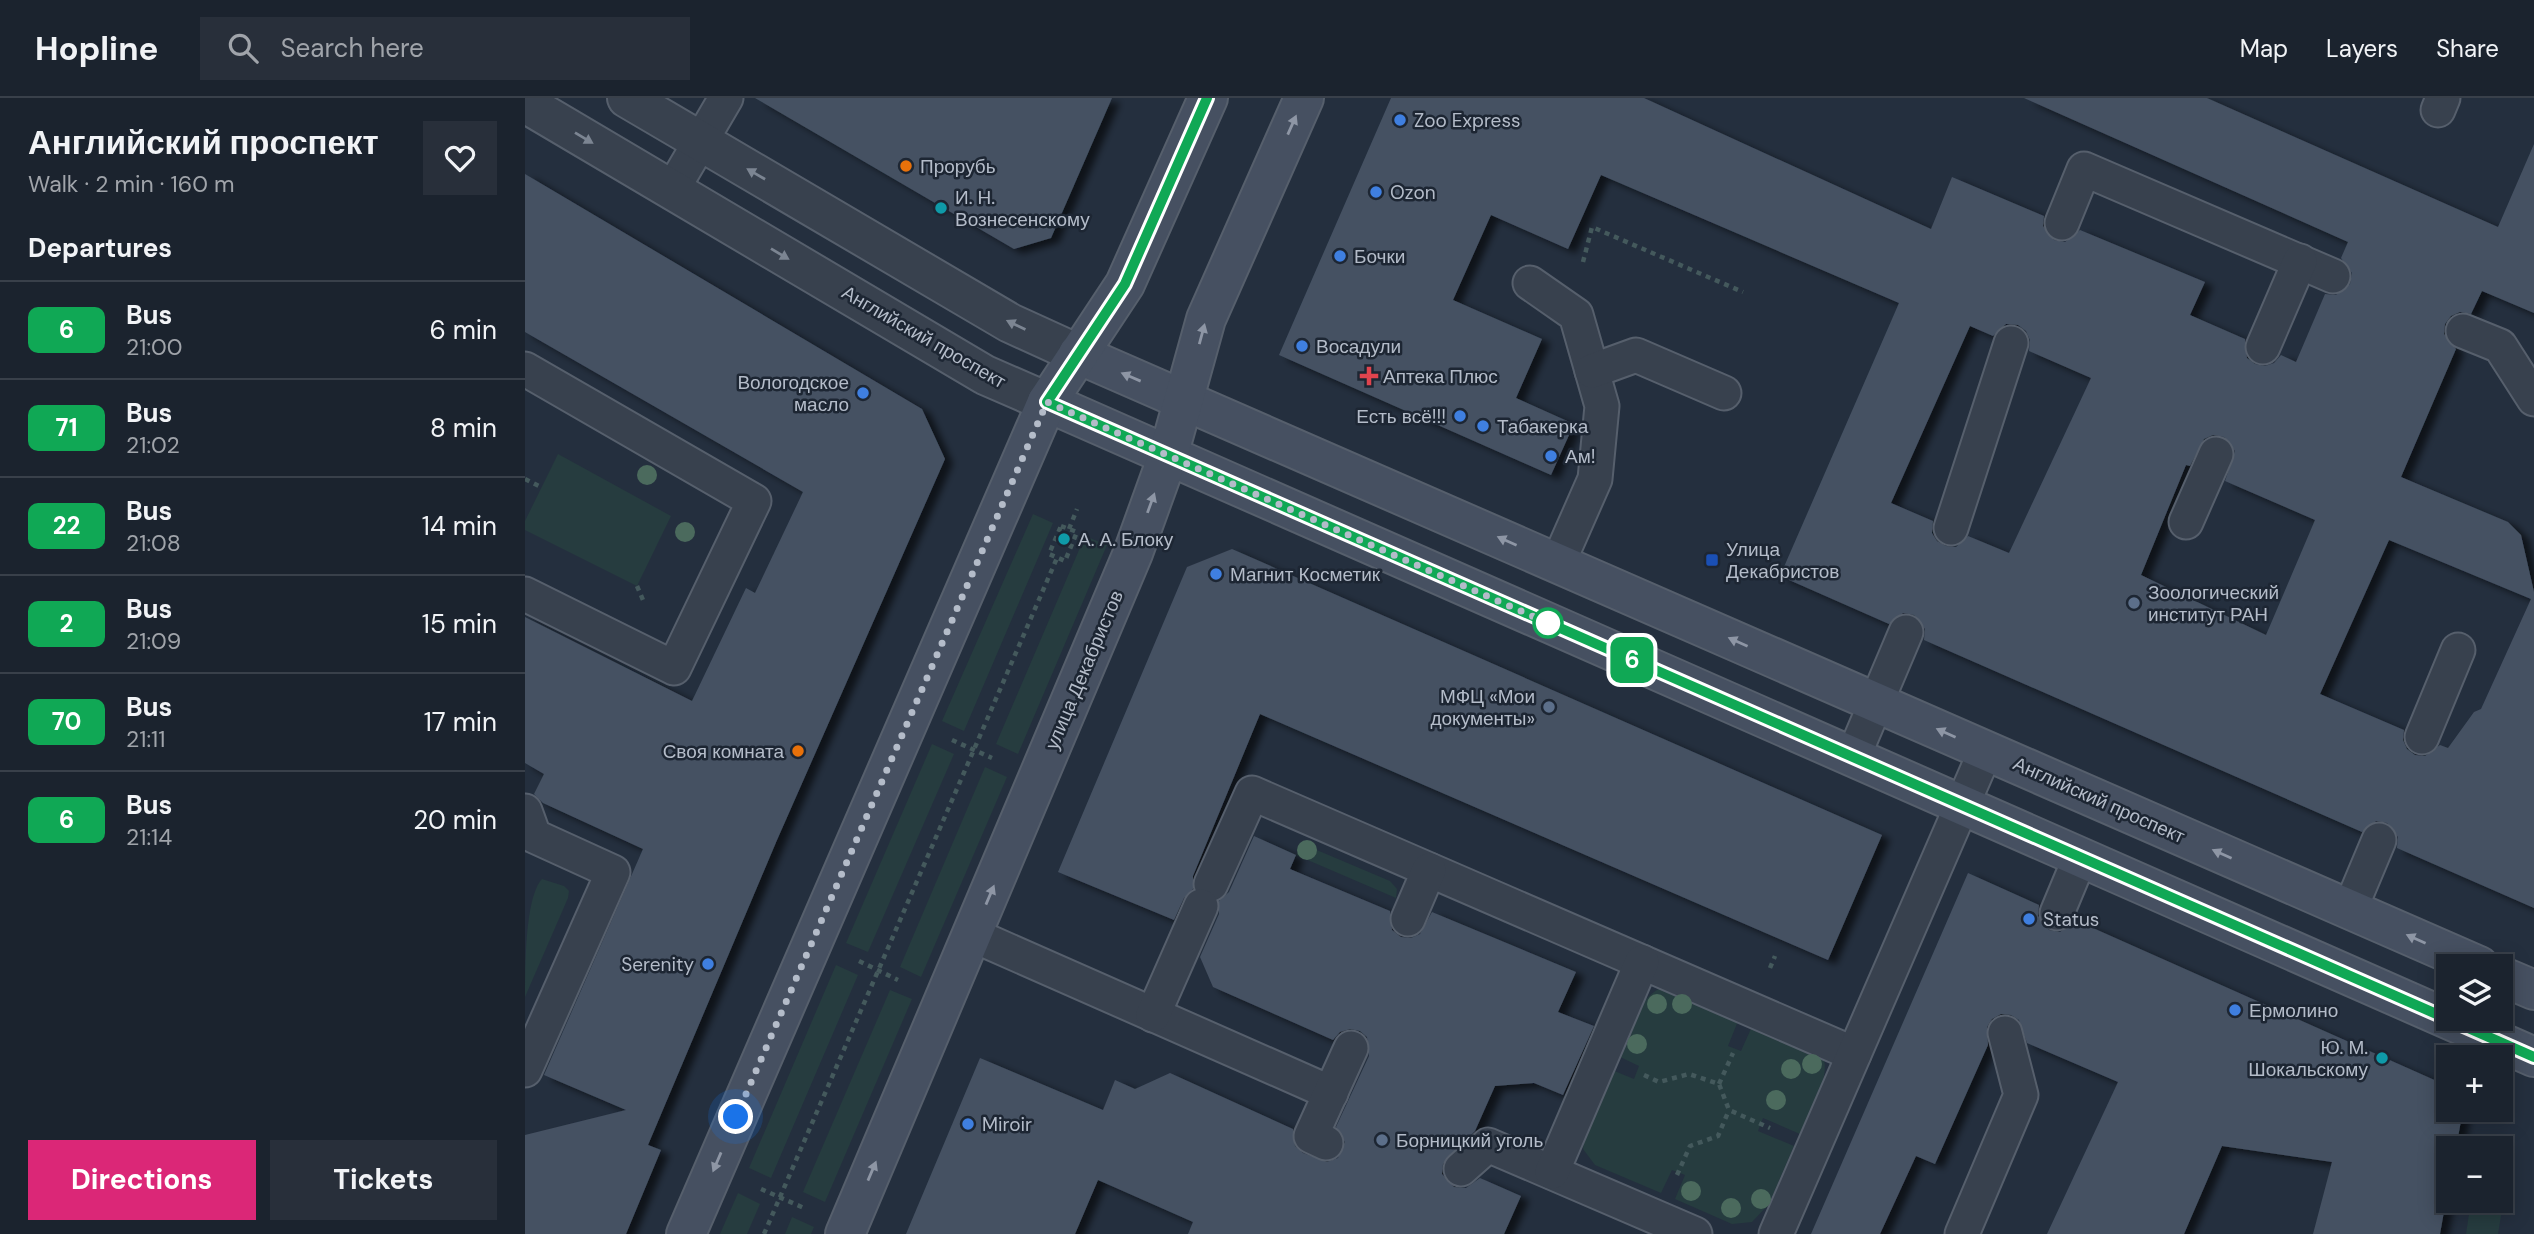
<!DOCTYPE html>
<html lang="en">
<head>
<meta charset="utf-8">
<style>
  :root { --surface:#1b232e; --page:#282f3a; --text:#f1f3f6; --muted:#a0a4aa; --line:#39404a; --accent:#db2777 }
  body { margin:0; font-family:"DM Sans",sans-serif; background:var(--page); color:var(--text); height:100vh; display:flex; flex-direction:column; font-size:26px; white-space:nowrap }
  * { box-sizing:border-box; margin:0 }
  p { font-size:23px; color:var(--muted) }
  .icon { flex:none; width:38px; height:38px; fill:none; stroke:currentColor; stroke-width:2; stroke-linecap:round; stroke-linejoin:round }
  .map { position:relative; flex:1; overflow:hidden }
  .side { display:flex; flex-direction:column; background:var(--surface); width:525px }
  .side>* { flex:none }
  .badge { padding:0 14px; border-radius:10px; font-size:24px; line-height:46px }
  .tools { position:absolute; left:1911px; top:856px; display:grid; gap:14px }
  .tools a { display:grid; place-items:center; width:77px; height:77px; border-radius:0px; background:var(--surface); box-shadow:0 4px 18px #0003,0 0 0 2px var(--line); font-size:35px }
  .you { position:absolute; width:35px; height:35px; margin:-18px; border:5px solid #fff; border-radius:50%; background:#1a73e8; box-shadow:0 0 0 10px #1a73e833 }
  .map>.badge { position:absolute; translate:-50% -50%; box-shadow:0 0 0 4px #fff }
  h2 { padding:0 28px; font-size:26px; line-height:63px }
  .round { display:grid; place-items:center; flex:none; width:74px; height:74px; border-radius:0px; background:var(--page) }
  .headline { display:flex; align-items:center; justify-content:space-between; height:119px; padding:0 28px }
  h1 { font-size:33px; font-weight:700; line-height:52px }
  .button { display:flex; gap:14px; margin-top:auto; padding:14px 28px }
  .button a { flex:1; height:80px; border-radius:0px; background:var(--accent); color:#fff; font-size:28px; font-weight:700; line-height:80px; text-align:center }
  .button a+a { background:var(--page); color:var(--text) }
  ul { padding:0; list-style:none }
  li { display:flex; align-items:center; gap:21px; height:98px; padding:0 28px; border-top:2px solid var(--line) }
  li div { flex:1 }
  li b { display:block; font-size:26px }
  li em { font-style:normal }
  li .badge { min-width:77px; font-weight:700; text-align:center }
  header { display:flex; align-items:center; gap:42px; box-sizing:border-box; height:98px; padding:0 35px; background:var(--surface); border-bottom:2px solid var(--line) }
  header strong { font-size:33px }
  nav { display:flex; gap:38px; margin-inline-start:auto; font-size:24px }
  .search { width:490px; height:63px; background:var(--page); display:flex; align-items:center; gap:18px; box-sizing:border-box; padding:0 24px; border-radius:0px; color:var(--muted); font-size:26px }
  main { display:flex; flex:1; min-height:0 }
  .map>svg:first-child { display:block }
</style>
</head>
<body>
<header>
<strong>Hopline</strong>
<div class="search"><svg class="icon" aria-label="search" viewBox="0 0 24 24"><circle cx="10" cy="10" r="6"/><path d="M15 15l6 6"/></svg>Search here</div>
<nav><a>Map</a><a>Layers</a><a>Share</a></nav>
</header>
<main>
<section class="side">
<div class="headline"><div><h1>Английский проспект</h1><p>Walk · 2 min · 160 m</p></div><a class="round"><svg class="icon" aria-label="heart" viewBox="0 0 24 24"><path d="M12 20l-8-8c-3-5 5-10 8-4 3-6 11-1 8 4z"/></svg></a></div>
<h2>Departures</h2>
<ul>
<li><span class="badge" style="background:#10a855;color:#fff">6</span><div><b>Bus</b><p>21:00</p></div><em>6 min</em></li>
<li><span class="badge" style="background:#10a855;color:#fff">71</span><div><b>Bus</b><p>21:02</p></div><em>8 min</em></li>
<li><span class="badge" style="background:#10a855;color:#fff">22</span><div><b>Bus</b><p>21:08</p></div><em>14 min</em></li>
<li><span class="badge" style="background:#10a855;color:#fff">2</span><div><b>Bus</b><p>21:09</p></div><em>15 min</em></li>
<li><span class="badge" style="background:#10a855;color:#fff">70</span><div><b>Bus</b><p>21:11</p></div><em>17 min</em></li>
<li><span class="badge" style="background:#10a855;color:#fff">6</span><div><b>Bus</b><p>21:14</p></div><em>20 min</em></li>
</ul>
<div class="button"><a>Directions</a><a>Tickets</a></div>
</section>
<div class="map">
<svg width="2009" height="1136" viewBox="0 0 2009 1136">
  <defs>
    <filter id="shadow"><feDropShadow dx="8" dy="4.5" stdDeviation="3.5" flood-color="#0009"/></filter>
  </defs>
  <rect width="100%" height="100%" fill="#242f3e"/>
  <!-- green -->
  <g fill="#263c3f">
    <polygon points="33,356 146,418 112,488 0,432 0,423"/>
    <polygon points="508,416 528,425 439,633 417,623"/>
    <polygon points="560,438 582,447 493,656 471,646"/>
    <polygon points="407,646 429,656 343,854 321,845"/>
    <polygon points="460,669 482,679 396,879 375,869"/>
    <polygon points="777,750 787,750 865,783 872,791 871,800 771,757"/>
    <path d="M 17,781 L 39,788 L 44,793 L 43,800 L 0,899 C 0,869 0,799 17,781 Z"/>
    <polygon points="311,867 333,877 246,1080 224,1070"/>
    <path d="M 1135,890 L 1149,891 L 1215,918 L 1203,948 L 1216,953 L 1229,924 L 1297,956 C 1308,979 1284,1014 1275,1036 L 1238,1020 L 1233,1033 L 1269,1048 L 1244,1106 L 1227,1124 L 1207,1126 L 1150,1101 L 1160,1077 L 1147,1072 L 1136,1095 L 1070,1067 L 1058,1051 L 1060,1033 L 1087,972 L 1109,981 L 1114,968 L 1093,958 C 1103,935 1111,903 1135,890 Z"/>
    <polygon points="365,892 387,901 300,1104 278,1094"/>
    <polygon points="1976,1062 1985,1063 1973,1136 1941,1136 1946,1103 1976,1102"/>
    <polygon points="213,1095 235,1106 222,1136 195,1136"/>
    <polygon points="267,1119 289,1129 286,1136 260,1136"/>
  </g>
  <!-- building -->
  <g fill="#455162" fill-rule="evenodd" filter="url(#shadow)">
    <polygon points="230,0 587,0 526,140 489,151"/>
    <path d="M 866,0 L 1119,0 L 1406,131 L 1427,79 L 1519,118 L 1518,128 L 1529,142 L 1540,144 L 1555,132 L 1680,184 L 1665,217 L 1720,241 L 1722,260 L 1730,266 L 1740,268 L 1749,265 L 1756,257 L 1771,264 L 1800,196 L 1811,197 L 1825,186 L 1827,175 L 1816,160 L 1823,144 L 1499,0 L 1682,0 L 1973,129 L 2009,46 L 2009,215 L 1957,193 L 1946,216 L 1935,214 L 1926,218 L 1920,226 L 1919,236 L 1931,251 L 1876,379 L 1983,424 L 1996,437 L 2009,494 L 2009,810 L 1872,750 L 1873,739 L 1862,725 L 1851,723 L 1837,734 L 1399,542 L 1400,531 L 1389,517 L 1378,515 L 1364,526 L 1255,478 L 1374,205 L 1076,77 L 1043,151 L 966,117 L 928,202 L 1017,241 L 991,300 L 1049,326 L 1026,377 L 754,257 ZM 1481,226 L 1493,227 L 1501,233 L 1505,242 L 1504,253 L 1566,280 L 1484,455 L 1443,438 L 1431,449 L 1421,448 L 1412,443 L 1407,435 L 1408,423 L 1366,405 L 1445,228 L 1468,238 ZM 1688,337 L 1699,339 L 1710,353 L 1700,383 L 1790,422 L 1741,537 L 1616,477 L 1661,367 L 1665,368 L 1679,341 ZM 1864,442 L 2006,501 L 1956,611 L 1949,614 L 1923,650 L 1915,647 L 1900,658 L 1890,657 L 1882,651 L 1878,642 L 1879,632 L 1795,596 Z"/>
    <polygon points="0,76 397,311 420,361 252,742 123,1047 136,1052 101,1136 0,1136 0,1037 101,1012 19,977 118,751 18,705 9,696 19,676 0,665 0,519 167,603 221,490 230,495 278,394 0,234"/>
    <polygon points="707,451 1357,737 1303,862 735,616 668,778 668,791 659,800 649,822 533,774 662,469"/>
    <polygon points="729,738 771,757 765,771 865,813 867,832 876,839 886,840 895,836 907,814 1051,874 1033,914 1069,928 1038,997 1009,985 970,988 950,1033 918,1066 917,1076 929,1089 941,1090 955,1080 996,1098 979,1136 663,1136 668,1124 573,1082 550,1136 381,1136 455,960 578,1012 590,982 610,991 645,975 768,1031 770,1048 778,1055 802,1064 813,1060 820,1044 811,1029 844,958 842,939 835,933 825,931 815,934 808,942 688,889 675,859 694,816 694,803 704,794"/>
    <polygon points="1443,775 1514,807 1513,818 1524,832 1535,834 1550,822 1923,988 1923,1012 1938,1012 1931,1050 1923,1050 1923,1091 1915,1136 1788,1136 1807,1064 1697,1048 1659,1136 1522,1136 1593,984 1502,945 1494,922 1486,917 1476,916 1467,921 1462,929 1463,947 1410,1066 1391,1058 1355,1136 1286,1136"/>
  </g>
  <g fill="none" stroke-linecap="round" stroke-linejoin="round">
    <defs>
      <g id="service">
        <polyline points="1913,12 1918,0"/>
        <polyline points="147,92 201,0"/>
        <polyline points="1537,125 1559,71 1808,178"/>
        <polyline points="1005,185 1051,217 1077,308 1070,381 1033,465"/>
        <polyline points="1938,233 1975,248 2009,301"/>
        <polyline points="1738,249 1775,163"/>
        <polyline points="0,271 229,403 149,570 0,496"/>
        <polyline points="1067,273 1111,257 1199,295"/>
        <polyline points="1661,424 1691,356"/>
        <polyline points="1426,430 1486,245"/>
        <polyline points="1897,639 1933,552"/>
        <polyline points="1328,659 1381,534"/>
        <polyline points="0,713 9,738 88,774 0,972"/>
        <polyline points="686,786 727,695 1329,956"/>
        <polyline points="1825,811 1854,742"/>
        <polyline points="1532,815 1555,760"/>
        <polyline points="883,821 904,772"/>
        <polyline points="448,837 806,995"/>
        <polyline points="628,917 676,808"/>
        <polyline points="801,1045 786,1038 826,950"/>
        <polyline points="936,1071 963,1047 1170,1136"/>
        <polyline points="1027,1074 1117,864"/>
        <polyline points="1251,1136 1461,652"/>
        <polyline points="1437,1136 1496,997 1480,935"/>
      </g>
      <g id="minor">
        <polyline points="102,0 485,225 553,256"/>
        <polyline points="0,5 460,277 522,304"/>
      </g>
      <g id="secondary">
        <polyline points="553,256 1954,868"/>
        <polyline points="522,304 2009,959"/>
        <polyline points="1976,878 2009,892"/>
        <polyline points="161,1136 522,304 600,186 683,0"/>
        <polyline points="320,1136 608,455 643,358 681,221 779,0"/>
      </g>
    </defs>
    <!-- service casing -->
    <use href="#service" stroke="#565f6c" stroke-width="37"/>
    <!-- minor casing -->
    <use href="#minor" stroke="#565f6c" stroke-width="42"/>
    <!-- secondary casing -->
    <use href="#secondary" stroke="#565f6c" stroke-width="42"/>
    <!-- path -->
    <g stroke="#44595c" stroke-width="4.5" stroke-dasharray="5 5" stroke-linecap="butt">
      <polyline points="1058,164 1067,129 1218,194"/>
      <polyline points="0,381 16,389"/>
      <polygon points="536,428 552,434 540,463 524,456"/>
      <polyline points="544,431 552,411"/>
      <polyline points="112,488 118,502"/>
      <polyline points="427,642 467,660"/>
      <polyline points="334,863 373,882"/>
      <polyline points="1245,870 1250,858"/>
      <polyline points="1119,977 1134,984 1164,976 1194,986 1204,1012 1245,1030"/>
      <polyline points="1194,986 1208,955"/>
      <polyline points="1152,1077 1165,1048 1193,1038 1204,1012"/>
      <polyline points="236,1091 279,1110"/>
      <polyline points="239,1136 532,460"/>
    </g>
    <!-- service -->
    <use href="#service" stroke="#38414e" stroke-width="33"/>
    <!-- minor -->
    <use href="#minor" stroke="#38414e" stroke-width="38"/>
    <!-- secondary -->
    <use href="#secondary" stroke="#465061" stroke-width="38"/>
  </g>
  <!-- trees -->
  <g fill="#4b6a5d">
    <circle cx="122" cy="377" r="10"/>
    <circle cx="160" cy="434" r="10"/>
    <circle cx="782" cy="752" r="10"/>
    <circle cx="1132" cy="906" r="10"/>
    <circle cx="1157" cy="906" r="10"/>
    <circle cx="1112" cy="946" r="10"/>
    <circle cx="1287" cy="966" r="10"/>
    <circle cx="1266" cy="971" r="10"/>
    <circle cx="1251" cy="1002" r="10"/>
    <circle cx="1166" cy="1093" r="10"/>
    <circle cx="1236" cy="1101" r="10"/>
    <circle cx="1206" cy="1110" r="10"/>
  </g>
  <!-- one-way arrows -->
  <defs><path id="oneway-solid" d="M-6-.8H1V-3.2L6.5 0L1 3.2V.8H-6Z" transform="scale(1.75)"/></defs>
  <g fill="#8e96a5">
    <use href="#oneway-solid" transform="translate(767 27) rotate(-66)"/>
    <use href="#oneway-solid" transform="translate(677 236) rotate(-75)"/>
    <use href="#oneway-solid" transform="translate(606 279) rotate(-157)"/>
    <use href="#oneway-solid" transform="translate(626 405) rotate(-70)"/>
    <use href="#oneway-solid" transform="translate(982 443) rotate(-156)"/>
    <use href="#oneway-solid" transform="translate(1213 544) rotate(-156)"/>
    <use href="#oneway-solid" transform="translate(1421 635) rotate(-156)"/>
    <use href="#oneway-solid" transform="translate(1697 756) rotate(-156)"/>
    <use href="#oneway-solid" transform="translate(465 797) rotate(-67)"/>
    <use href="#oneway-solid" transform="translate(1891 841) rotate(-156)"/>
    <use href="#oneway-solid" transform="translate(192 1064) rotate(113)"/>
    <use href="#oneway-solid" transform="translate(347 1073) rotate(-67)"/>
  </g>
  <g fill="#7c8592">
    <use href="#oneway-solid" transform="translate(59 40) rotate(31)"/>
    <use href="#oneway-solid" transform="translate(231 76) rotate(-150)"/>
    <use href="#oneway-solid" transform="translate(255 156) rotate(31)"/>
    <use href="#oneway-solid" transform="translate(491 227) rotate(-154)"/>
  </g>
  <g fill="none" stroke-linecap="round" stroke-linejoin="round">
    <defs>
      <polyline id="line" points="682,0 600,186 522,304 2009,959"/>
    </defs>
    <!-- line casing -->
    <use href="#line" stroke="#fff" stroke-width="16"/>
    <!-- line -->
    <use href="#line" stroke="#10a855" stroke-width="10"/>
    <!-- walk -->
    <polyline stroke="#b4bcc9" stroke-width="7" stroke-dasharray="0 12.6" points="211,1019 522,304 1023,525"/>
  </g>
  <!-- markers -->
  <g fill="#3f7fe0" stroke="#1d2633" stroke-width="2.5">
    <circle cx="875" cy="22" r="7"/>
    <circle cx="851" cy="94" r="7"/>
    <circle cx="815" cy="158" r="7"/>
    <circle cx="777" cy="248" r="7"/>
    <circle cx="338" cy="295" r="7"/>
    <circle cx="935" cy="318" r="7"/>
    <circle cx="958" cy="328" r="7"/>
    <circle cx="1026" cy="358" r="7"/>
    <circle cx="691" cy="476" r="7"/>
    <circle cx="1504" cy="821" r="7"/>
    <circle cx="183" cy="866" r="7"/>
    <circle cx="1710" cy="912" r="7"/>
    <circle cx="443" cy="1026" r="7"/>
  </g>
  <g fill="#e8710a" stroke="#1d2633" stroke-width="2.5">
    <circle cx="381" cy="68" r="7"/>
    <circle cx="273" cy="653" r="7"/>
  </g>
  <g fill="#0f9aa8" stroke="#1d2633" stroke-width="2.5">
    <circle cx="416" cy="110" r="7"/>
    <circle cx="539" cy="441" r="7"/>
    <circle cx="1857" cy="960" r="7"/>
  </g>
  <path fill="#e0444e" stroke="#1d2633" stroke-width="2.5" d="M840.5 267.5h7v7h7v7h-7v7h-7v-7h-7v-7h7z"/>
  <rect fill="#1a4fb4" stroke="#1d2633" stroke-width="2.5" x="1180" y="455" width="14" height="14" rx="3.5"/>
  <g fill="#5c6f8a" stroke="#1d2633" stroke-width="2.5">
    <circle cx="1609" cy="505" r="7"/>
    <circle cx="1024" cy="609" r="7"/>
    <circle cx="857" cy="1042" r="7"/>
  </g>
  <circle fill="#fff" stroke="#10a855" stroke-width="3.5" cx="1023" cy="525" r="14"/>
  <g text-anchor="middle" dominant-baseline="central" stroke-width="5" stroke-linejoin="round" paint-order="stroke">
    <!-- poi labels -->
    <g font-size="19" fill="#b4bcc9" stroke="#1d2633" text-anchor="start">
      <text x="889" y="22">Zoo Express</text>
      <text x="395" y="68">Прорубь</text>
      <text x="865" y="94">Ozon</text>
      <text x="430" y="99">И. Н.<tspan x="430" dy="22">Вознесенскому</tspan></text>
      <text x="829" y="158">Бочки</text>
      <text x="791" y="248">Восадули</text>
      <text x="858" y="278">Аптека Плюс</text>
      <text x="324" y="284" text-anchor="end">Вологодское<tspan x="324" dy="22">масло</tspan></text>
      <text x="921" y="318" text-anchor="end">Есть всё!!!</text>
      <text x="972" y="328">Табакерка</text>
      <text x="1040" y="358">Ам!</text>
      <text x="553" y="441">А. А. Блоку</text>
      <text x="1201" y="451">Улица<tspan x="1201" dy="22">Декабристов</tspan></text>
      <text x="705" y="476">Магнит Косметик</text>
      <text x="1623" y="494">Зоологический<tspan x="1623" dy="22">институт РАН</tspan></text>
      <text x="1010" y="598" text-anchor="end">МФЦ «Мои<tspan x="1010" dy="22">документы»</tspan></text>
      <text x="259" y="653" text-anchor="end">Своя комната</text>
      <text x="1518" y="821">Status</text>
      <text x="169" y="866" text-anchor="end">Serenity</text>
      <text x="1724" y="912">Ермолино</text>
      <text x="1843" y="949" text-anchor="end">Ю. М.<tspan x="1843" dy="22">Шокальскому</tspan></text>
      <text x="457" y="1026">Miroir</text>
      <text x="871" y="1042">Борницкий уголь</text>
    </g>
    <!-- street labels -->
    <g font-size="19" fill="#b4bcc9" stroke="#1d2633">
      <text transform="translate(399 239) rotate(30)">Английский проспект</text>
      <text transform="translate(559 572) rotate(-67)">улица Декабристов</text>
      <text transform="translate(1574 702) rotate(24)">Английский проспект</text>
    </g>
  </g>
</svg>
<div class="tools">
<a><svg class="icon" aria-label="layers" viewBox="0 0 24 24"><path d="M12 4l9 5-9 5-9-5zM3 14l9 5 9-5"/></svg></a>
<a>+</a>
<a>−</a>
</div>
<div class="you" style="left:211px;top:1019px"></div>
<b class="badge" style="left:1107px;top:562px;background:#10a855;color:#fff">6</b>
</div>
</main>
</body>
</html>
